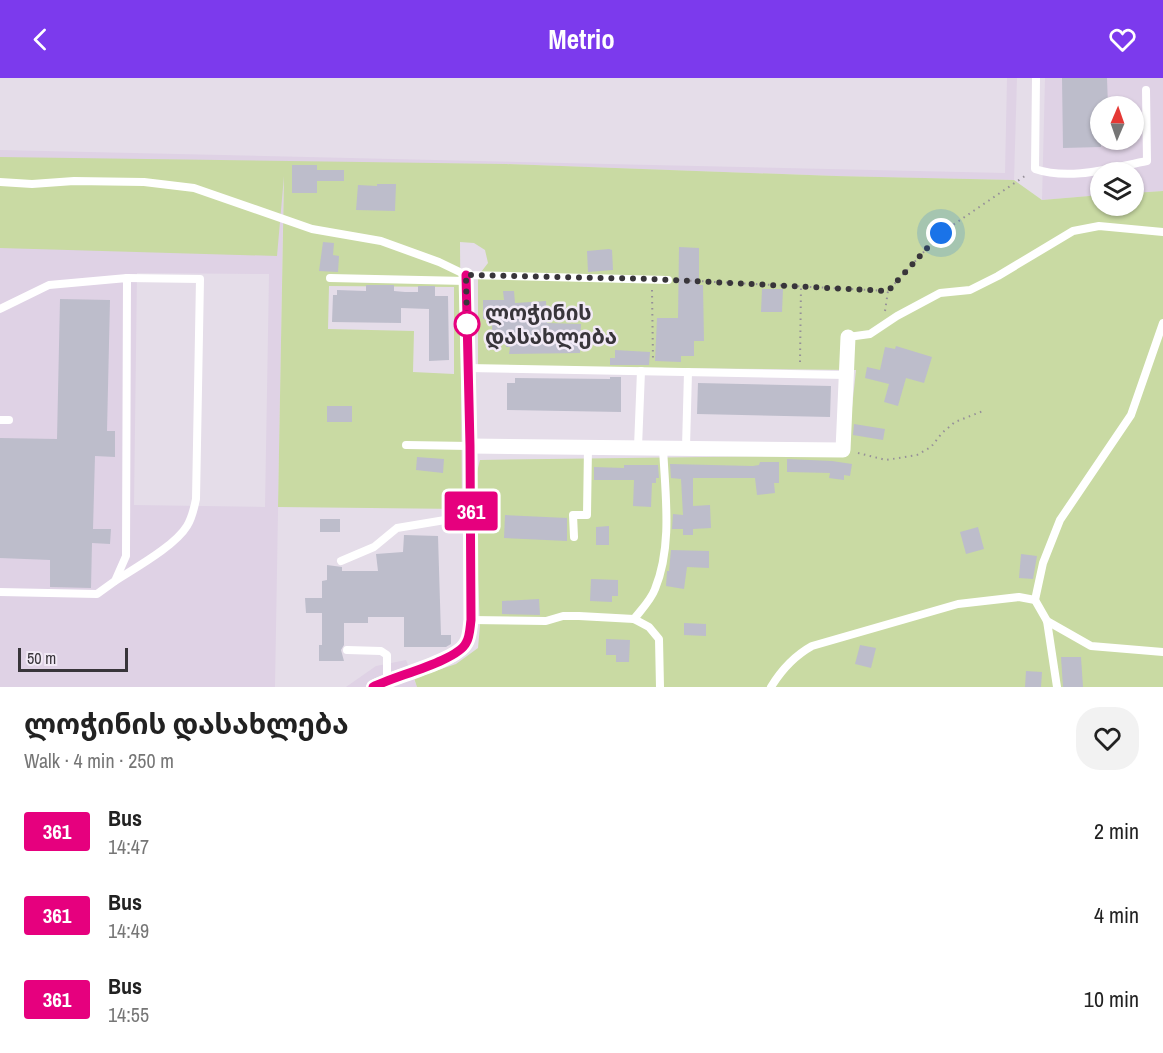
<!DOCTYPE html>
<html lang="en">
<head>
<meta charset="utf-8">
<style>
  :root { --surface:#fff; --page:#f2f2f2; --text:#222; --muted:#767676; --accent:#7c3aed }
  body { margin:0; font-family:"Archivo Narrow","Noto Sans Georgian",sans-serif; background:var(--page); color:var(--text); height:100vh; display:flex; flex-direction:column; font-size:22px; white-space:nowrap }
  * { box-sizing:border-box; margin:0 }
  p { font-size:20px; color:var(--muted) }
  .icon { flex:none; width:33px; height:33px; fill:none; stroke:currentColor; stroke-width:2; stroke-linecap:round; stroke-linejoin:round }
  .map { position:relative; height:609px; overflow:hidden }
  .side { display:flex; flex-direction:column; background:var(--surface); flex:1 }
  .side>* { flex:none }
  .badge { padding:0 12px; border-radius:4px; font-size:21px; line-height:39px }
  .needle { width:39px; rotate:2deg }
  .buttons { position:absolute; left:1090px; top:18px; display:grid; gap:12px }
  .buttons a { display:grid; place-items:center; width:54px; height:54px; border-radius:50%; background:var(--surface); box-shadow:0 2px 4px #0004; font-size:30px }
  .scale { position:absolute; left:18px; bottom:15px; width:110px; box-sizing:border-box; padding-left:6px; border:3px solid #38353a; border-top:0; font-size:16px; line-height:21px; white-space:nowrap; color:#38353a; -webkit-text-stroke:4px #f2eaf6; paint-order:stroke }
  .you { position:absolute; width:30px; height:30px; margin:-15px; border:4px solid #fff; border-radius:50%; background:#1a73e8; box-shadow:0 0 0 9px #1a73e833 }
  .map>.badge { position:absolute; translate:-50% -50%; box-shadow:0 0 0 3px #fff }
  .round { display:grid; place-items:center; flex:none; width:63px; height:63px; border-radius:24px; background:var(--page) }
  .head { display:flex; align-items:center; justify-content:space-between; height:102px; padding:0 24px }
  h1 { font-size:28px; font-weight:700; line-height:45px }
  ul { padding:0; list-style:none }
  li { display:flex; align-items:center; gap:18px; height:84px; padding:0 24px }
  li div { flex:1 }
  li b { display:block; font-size:22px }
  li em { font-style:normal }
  li .badge { min-width:66px; font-weight:700; text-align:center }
  header { display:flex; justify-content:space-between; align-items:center; height:78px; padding:0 24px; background:var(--accent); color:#fff; font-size:27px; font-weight:700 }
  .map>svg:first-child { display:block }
</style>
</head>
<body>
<header><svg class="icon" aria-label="back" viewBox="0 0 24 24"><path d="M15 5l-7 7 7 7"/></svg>Metrio<svg class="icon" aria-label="heart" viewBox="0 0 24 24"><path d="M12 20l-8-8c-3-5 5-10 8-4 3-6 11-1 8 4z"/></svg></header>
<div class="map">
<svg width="1163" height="609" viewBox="0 0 1163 609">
  <rect width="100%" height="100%" fill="#e5dde9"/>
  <!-- built -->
  <g fill="#dfd2e5" fill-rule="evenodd">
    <path d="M 1007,0 L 1017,0 L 1014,102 L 836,98 L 506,86 L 284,84 L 275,609 L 0,609 L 0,72 L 1005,95 ZM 137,195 L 269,196 L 265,429 L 134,427 Z"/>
    <path d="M 1045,0 L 1163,0 L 1163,113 L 1134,115 L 1134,94 L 1101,94 L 1101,117 L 1042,122 ZM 1101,28 L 1134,28 L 1134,62 L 1101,62 Z"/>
    <polygon points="406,582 417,609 346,609 376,588"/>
  </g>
  <!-- green -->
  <path fill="#c9daa3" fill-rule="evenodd" d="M 0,79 L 506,86 L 836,98 L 1014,102 L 1042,122 L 1101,117 L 1101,128 L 1134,128 L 1134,115 L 1163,113 L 1163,609 L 417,609 L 414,600 L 456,586 L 478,570 L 480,548 L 474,406 L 480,382 L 847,377 L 856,292 L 478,288 L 478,198 L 488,185 L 485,172 L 474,165 L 460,164 L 462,431 L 278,429 L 284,98 L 277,178 L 0,170 ZM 329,208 L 454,209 L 454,296 L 413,294 L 414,253 L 328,251 Z"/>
  <!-- building -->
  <g fill="#bdbdcb">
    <polygon points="1062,0 1107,0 1108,28 1101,28 1101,69 1063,70"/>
    <polygon points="292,87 317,87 317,92 344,92 344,103 317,103 317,115 292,115"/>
    <polygon points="377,106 396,106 395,133 356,132 358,107 377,108"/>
    <polygon points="323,164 334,165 333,177 339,178 338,194 319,193"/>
    <polygon points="679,169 699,170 699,207 703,207 704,263 694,263 694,278 681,278 681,284 655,283 657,240 678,240"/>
    <polygon points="609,171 612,172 613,192 588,194 587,173"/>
    <polygon points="366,207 394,207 394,213 405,214 418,214 418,208 435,208 435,218 448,218 449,282 429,283 429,231 401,230 401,245 332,244 333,217 337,217 337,212 366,213"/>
    <polygon points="762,211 783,211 782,234 761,234"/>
    <polygon points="503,213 514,213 515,225 546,223 547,245 581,246 580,275 509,276 510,269 506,269 506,266 492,266 492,241 483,241 483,222 504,222"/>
    <polygon points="60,221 110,222 107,353 115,353 115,379 95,378 93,451 111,451 110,466 92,465 91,510 50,509 50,482 0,480 0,360 57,361"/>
    <polygon points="896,268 932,279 924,305 906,300 898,328 884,324 889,306 865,300 867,289 880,292 885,269 895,271"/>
    <polygon points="615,272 650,274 649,287 610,287 610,280 615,280"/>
    <polygon points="610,299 621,299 621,334 507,332 507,305 515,305 515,300 610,301"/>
    <polygon points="698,305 831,308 830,339 697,336"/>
    <rect x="327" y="328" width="25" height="16"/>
    <polygon points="854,346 885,351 883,362 853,357"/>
    <polygon points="417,379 444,381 443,395 416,392"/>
    <polygon points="787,381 832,383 852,386 850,398 844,397 844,402 829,400 830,395 787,394"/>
    <polygon points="760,384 779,384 779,405 774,405 775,415 757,417 755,400 693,400 693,428 710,427 711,450 693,451 693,457 683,457 683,451 672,451 673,436 683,437 681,401 671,400 670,386 753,388 759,387"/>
    <polygon points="624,387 658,387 659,400 656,400 656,405 652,405 651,429 633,428 634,402 594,402 594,389 624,390"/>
    <polygon points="505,437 567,440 567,463 504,460"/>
    <rect x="320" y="441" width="20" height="13"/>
    <polygon points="609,448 609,467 596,467 596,449"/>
    <polygon points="978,449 984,471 966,476 960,454"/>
    <polygon points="404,457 438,458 441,557 451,557 451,566 446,569 404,569 404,539 368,539 368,545 344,545 344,567 341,572 344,583 319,583 319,567 322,567 322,535 306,535 305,520 322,520 322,503 327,502 327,487 342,489 342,493 378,493 376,476 403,474"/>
    <polygon points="671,472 709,473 709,490 687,489 684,511 666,508 667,493 669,493"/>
    <polygon points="1021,476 1037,478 1033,501 1019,500"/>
    <polygon points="591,501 618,502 618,518 612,518 612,524 590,523"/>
    <polygon points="539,521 540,537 502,536 502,523"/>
    <polygon points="684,545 706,546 706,558 684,557"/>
    <polygon points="606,561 630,562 629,584 616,584 616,577 606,577"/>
    <polygon points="860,567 876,570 871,590 855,586"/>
    <polygon points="1061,579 1081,579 1083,609 1063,609"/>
    <polygon points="1026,593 1042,594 1041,609 1025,609"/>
  </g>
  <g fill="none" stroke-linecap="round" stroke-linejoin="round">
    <!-- path -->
    <g stroke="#969099" stroke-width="2" stroke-dasharray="1.5 4.5" stroke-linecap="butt">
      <polyline points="678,202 888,213"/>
      <polyline points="652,212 653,282"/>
      <polyline points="885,233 888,213 941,155 1025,98"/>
      <polyline points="800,284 801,208"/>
      <polyline points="858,375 886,382 917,377 931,369 942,355 955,344 983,333"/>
    </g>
    <!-- lane -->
    <g stroke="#fff" stroke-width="8">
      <path d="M 1036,0 L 1035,91 C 1070,103 1111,90 1147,83 L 1146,12"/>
      <polyline points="0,104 32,106 74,103 144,104 194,110 312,151 381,163 439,184 466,197 668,202"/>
      <polyline points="330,200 466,203"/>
      <polyline points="0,231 49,207 127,200 126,478 115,503 97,516 0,514"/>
      <polyline points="848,259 870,256 897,238 940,215 970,212 998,198 1073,153 1099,148 1163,154"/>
      <polyline points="468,290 846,297"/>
      <polyline points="0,342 9,342"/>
      <polyline points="406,367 470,368"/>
      <polyline points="638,369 641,293"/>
      <polyline points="686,369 688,294"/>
      <polyline points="574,459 573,437 587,437 588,369"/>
      <polyline points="341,483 374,469 397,450 445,442 469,426"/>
      <path d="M 115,503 C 135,490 175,468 187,448 C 192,440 194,431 196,421 L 200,201 L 127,200"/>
      <polyline points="1035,522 1043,485 1060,442 1131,337 1163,245"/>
      <path d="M 634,541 C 641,532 651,522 655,511 C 673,467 665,415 663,369"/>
      <polyline points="471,542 546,543 563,538 579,538 634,541 649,549 659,561 660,609"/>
      <polyline points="1047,543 1091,568 1163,574"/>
      <polyline points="347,572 381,573 387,577 387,602"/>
      <path d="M 771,609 C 782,591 794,578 812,568 L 958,526 L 1019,519 L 1035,522 L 1047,543 L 1057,609"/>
    </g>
    <!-- street -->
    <g stroke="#fff" stroke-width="15">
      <polyline points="470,368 843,372 848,259"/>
      <path d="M 374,609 C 394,598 457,583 466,565 C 470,559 470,549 471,542 L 470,368 L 466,197"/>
    </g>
  </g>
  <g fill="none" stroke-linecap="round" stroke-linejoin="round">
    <defs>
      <path id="line" d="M 373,609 C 394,598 457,583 466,565 C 470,559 470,549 471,542 L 470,368 L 466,197"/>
    </defs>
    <!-- line casing -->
    <use href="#line" stroke="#fff" stroke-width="14"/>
    <!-- line -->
    <use href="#line" stroke="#e6007e" stroke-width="9"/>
    <!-- walk -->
    <polyline stroke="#38353a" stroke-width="6" stroke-dasharray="0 10.8" points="467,246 466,197 652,201 888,213 941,155"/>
  </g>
  <!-- markers -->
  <circle fill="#fff" stroke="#e6007e" stroke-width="3" cx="467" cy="246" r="12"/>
  <g text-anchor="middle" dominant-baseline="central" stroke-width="5" stroke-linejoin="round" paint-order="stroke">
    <!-- stop labels -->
    <g font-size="21" font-weight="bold" fill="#38353a" stroke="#f2eaf6" text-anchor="start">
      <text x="485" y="234">ლოჭინის<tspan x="485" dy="24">დასახლება</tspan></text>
    </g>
  </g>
</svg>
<div class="buttons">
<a><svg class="needle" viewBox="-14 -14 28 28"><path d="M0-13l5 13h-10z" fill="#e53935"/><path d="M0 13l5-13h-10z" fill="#767676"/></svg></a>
<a><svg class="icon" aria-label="layers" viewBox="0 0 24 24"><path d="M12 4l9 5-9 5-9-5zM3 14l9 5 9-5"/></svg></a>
</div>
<div class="scale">50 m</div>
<div class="you" style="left:941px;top:155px"></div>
<b class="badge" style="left:471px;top:433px;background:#e6007e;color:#fff">361</b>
</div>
<section class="side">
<div class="head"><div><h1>ლოჭინის დასახლება</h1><p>Walk · 4 min · 250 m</p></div><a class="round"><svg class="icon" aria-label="heart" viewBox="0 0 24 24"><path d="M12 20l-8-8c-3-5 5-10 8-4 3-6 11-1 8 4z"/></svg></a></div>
<ul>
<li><span class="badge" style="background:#e6007e;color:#fff">361</span><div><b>Bus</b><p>14:47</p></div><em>2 min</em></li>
<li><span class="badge" style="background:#e6007e;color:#fff">361</span><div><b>Bus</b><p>14:49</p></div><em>4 min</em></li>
<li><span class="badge" style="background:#e6007e;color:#fff">361</span><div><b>Bus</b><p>14:55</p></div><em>10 min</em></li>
</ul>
</section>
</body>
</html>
